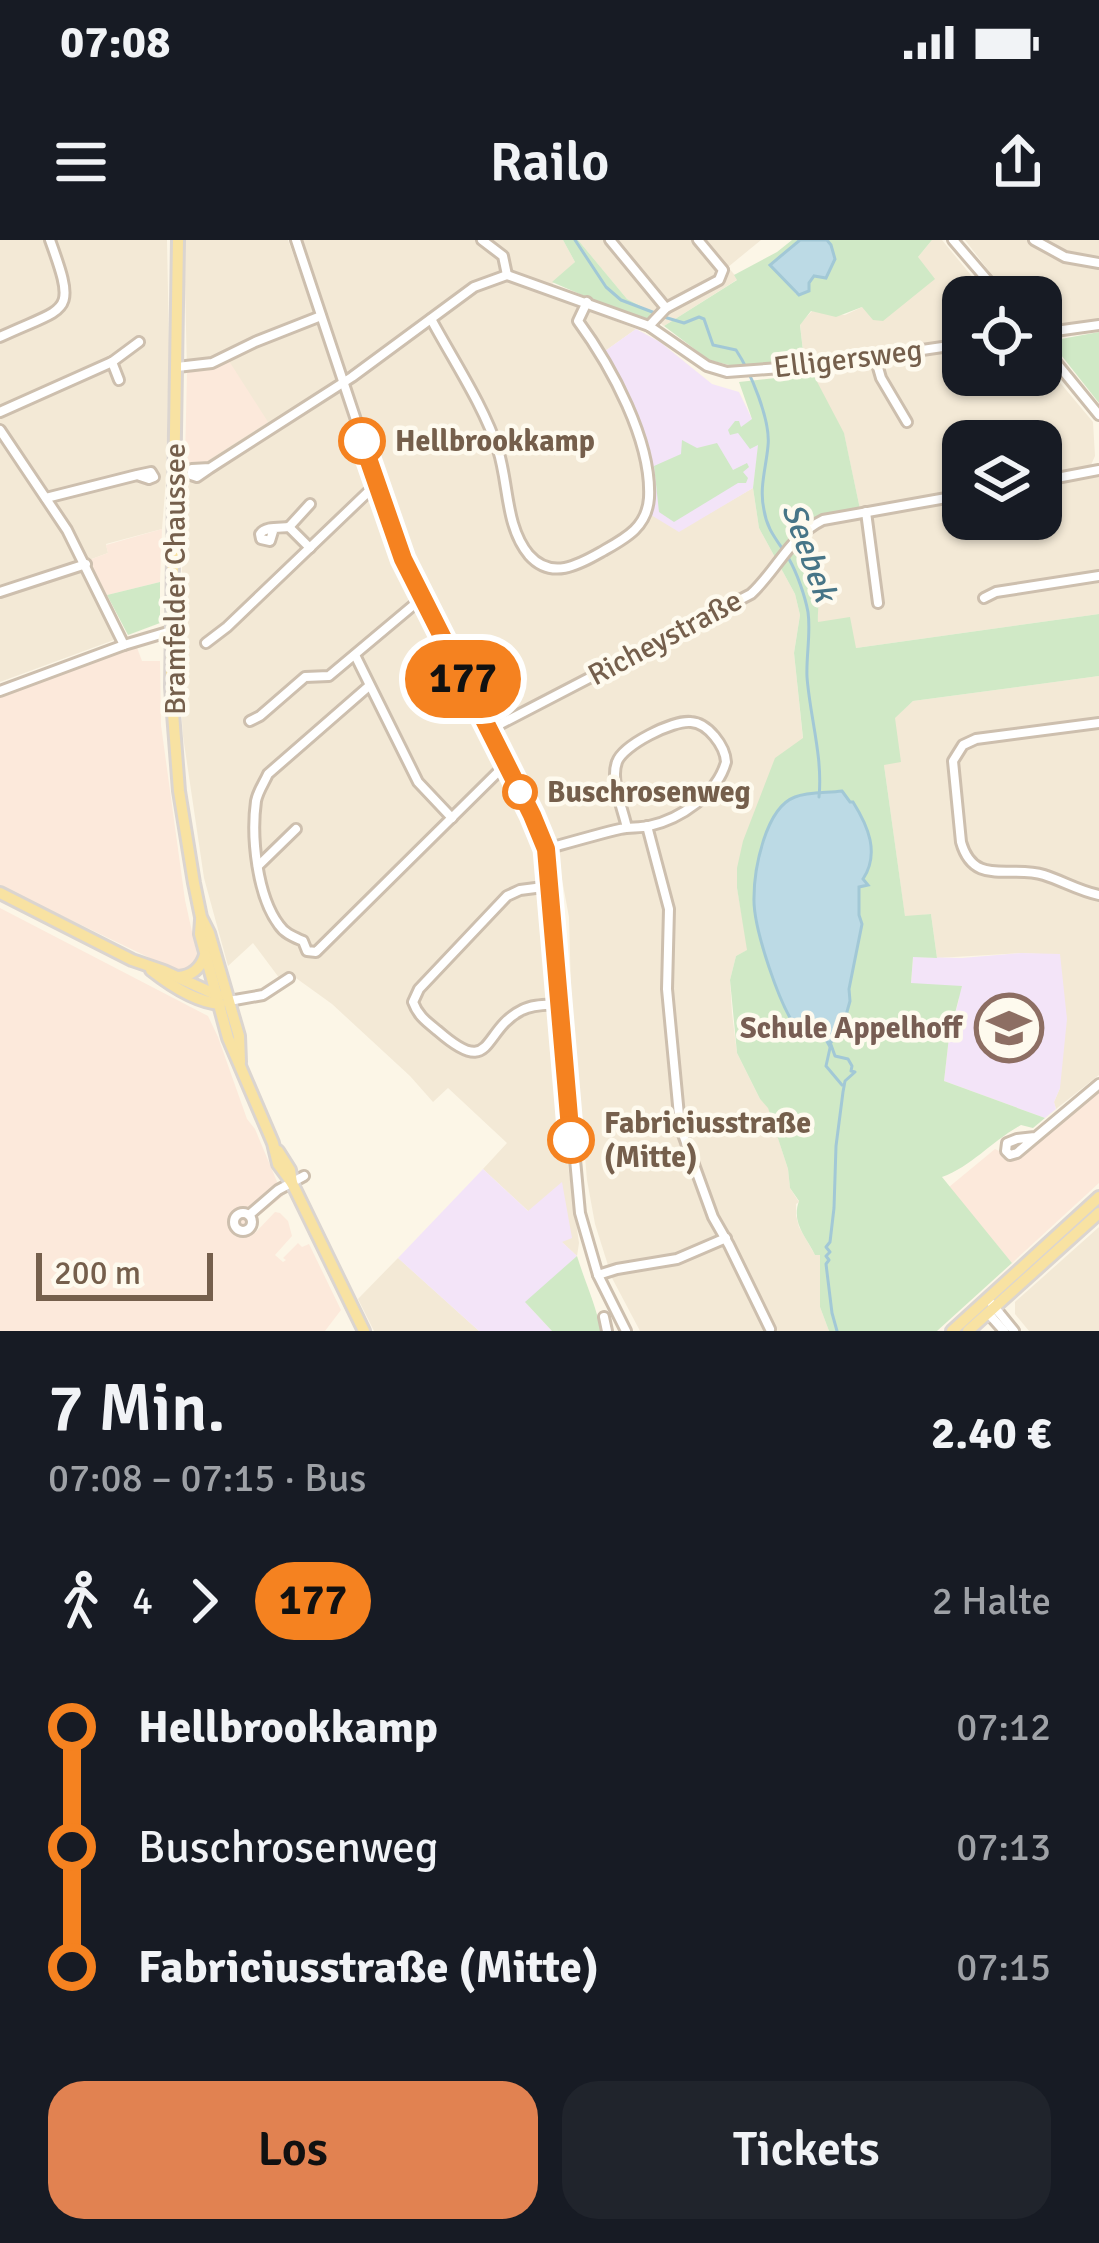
<!DOCTYPE html>
<html lang="de">
<head>
<meta charset="utf-8">
<style>
  :root { --surface:#171b24; --page:#20242c; --text:#f1f3f6; --muted:#9ea1a6; --accent:#e18251 }
  body { margin:0; font-family:Signika,sans-serif; background:var(--page); color:var(--text); height:100vh; display:flex; flex-direction:column; font-size:45px; white-space:nowrap }
  * { box-sizing:border-box; margin:0 }
  p { font-size:39px; color:var(--muted) }
  .icon { flex:none; width:66px; height:66px; fill:none; stroke:currentColor; stroke-width:2; stroke-linecap:round; stroke-linejoin:round }
  .map { position:relative; height:1091px; overflow:hidden }
  .details { display:flex; flex-direction:column; background:var(--surface); flex:1 }
  .details>* { flex:none }
  .badge { padding:0 24px; border-radius:39px; font-size:42px; line-height:78px }
  .tools { position:absolute; left:942px; top:36px; display:grid; gap:24px }
  .tools a { display:grid; place-items:center; width:120px; height:120px; border-radius:24px; background:var(--surface); box-shadow:0 3px 9px #0004; font-size:60px }
  .scale { position:absolute; left:36px; bottom:30px; width:177px; box-sizing:border-box; padding-left:12px; border:6px solid #755f4c; border-top:0; font-size:33px; line-height:42px; white-space:nowrap; color:#755f4c; -webkit-text-stroke:9px #fefaee; paint-order:stroke }
  .map>.badge { position:absolute; translate:-50% -50%; box-shadow:0 0 0 6px #fff }
  .legs { display:flex; align-items:center; gap:18px; height:132px; padding:0 48px; font-size:39px }
  .legs p { margin-inline-start:auto }
  .overview { display:flex; align-items:center; justify-content:space-between; height:204px; padding:0 48px }
  h1 { font-size:66px; font-weight:600; line-height:90px }
  .action { display:flex; gap:24px; margin-top:auto; padding:24px 48px }
  .action a { flex:1; height:138px; border-radius:36px; background:var(--accent); color:#111; font-size:48px; font-weight:600; line-height:138px; text-align:center }
  .action a+a { background:var(--page); color:var(--text) }
  ul { padding:0 48px; list-style:none }
  li { display:flex; align-items:center; gap:42px; height:120px; font-size:45px }
  li i { display:grid; place-items:center; width:18px; height:100%; margin:0 15px; background:currentColor }
  li i::after { content:''; width:30px; height:30px; margin:-15px; border:9px solid; border-radius:50%; background:var(--surface) }
  li p { margin-inline-start:auto }
  li:first-child i { background:linear-gradient(#0000 50%,currentColor 0) }
  li:last-child i { background:linear-gradient(currentColor 50%,#0000 0) }
  .status { display:flex; justify-content:space-between; align-items:center; height:84px; padding:0 60px; background:var(--surface); direction:ltr }
  .status svg { height:33px; fill:currentColor }
  header { display:flex; justify-content:space-between; align-items:center; height:156px; padding:0 48px; background:var(--surface); font-size:54px; font-weight:600 }
  .map>svg:first-child { display:block }
</style>
</head>
<body>
<div class="status"><b>07:08</b><svg viewBox="0 0 49 12"><path d="M0 12V9h3v3zM5 12V6h3v6zM10 12V3h3v9zM15 12V0h3v12zM26 1h20v11H26zM47 4h2v5h-2z"/></svg></div>
<header><svg class="icon" aria-label="menu" viewBox="0 0 24 24"><path d="M4 6h16M4 12h16M4 18h16"/></svg>Railo<svg class="icon" aria-label="share" viewBox="0 0 24 24"><path d="M12 15V3M7 8l5-5 5 5M5 13v7h14v-7"/></svg></header>
<div class="map">
<svg width="1099" height="1091" viewBox="0 0 1099 1091">
  <rect width="100%" height="100%" fill="#fcf6e7"/>
  <!-- residential -->
  <g fill="#f3e9d6">
    <polygon points="0,0 167,0 169,106 166,239 162,289 106,304 108,313 89,320 83,328 114,400 0,442"/>
    <polygon points="184,0 288,0 343,153 362,236 392,323 539,611 543,640 568,926 579,1003 577,1016 483,929 507,903 448,848 433,862 410,836 332,764 289,733 280,739 253,703 228,726 204,638 183,496 179,437 185,219 190,224 219,126 187,132"/>
    <polygon points="303,0 563,0 575,22 543,53 636,89 605,111 633,174 655,254 679,291 753,248 759,288 795,354 800,375 794,413 803,499 737,648 748,710 736,716 730,740 732,773 737,813 760,859 768,867 788,929 790,948 799,962 796,964 796,975 799,987 815,1015 821,1014 820,1067 829,1091 640,1091 612,1038 595,984 587,940 571,751 569,677 554,597 545,575 488,474 433,365 399,289 373,220"/>
    <polygon points="578,0 761,0 728,27 738,39 664,86 650,76 653,72 627,59"/>
    <polygon points="932,0 942,0 989,57 963,57 963,135 1041,135 1041,120 1093,182 1095,216 1091,225 1041,235 1041,201 963,201 963,250 860,269 844,194 804,120 800,84 812,71 845,75 862,67 918,17"/>
    <polygon points="965,0 1099,0 1099,80 1041,89 1041,57 1009,57"/>
    <polygon points="1099,233 1099,374 856,408 818,383 817,357 822,339 795,308 804,298 825,284 963,258 963,279 1041,279 1041,244"/>
    <polygon points="1099,436 1099,835 1056,869 1054,862 1060,848 1060,715 1021,713 937,718 931,674 905,677 884,525 895,477 913,461"/>
    <polygon points="1099,987 1099,1091 1029,1091 1015,1074 1015,1062"/>
    <polygon points="398,1018 479,1091 374,1091 358,1059"/>
  </g>
  <!-- commercial -->
  <g fill="#fce9db">
    <polygon points="229,121 268,182 207,221 190,224 185,219 187,132 209,130"/>
    <polygon points="162,289 160,342 107,355 89,320 108,313 106,305"/>
    <polygon points="136,405 142,421 160,421 161,485 185,660 198,719 186,729 177,731 0,646 0,455"/>
    <polygon points="0,668 208,776 218,797 247,879 255,889 283,956 258,976 255,993 275,972 280,973 288,981 292,996 275,1015 283,1022 286,1020 283,1018 298,1003 302,1007 309,1004 341,1070 325,1091 0,1091"/>
    <polygon points="1099,851 1099,943 1012,1023 949,947 995,909 1014,918"/>
  </g>
  <!-- education -->
  <g fill="#f3e4f8">
    <polygon points="636,89 660,102 712,144 739,152 752,179 759,201 753,248 679,292 651,275 655,254 652,235 633,175 605,111"/>
    <polygon points="1021,713 1060,714 1067,779 1060,848 1054,862 1056,869 1045,878 944,841 949,797 959,759 911,744 913,717 962,718"/>
    <polygon points="483,929 528,971 562,942 572,998 562,1002 577,1016 526,1063 552,1091 479,1091 398,1018"/>
  </g>
  <!-- green -->
  <g fill="#d0e9c6" fill-rule="evenodd">
    <polygon points="563,0 578,0 627,59 654,73 644,82 552,42 575,22"/>
    <path d="M 792,0 L 800,0 L 771,25 L 796,54 L 809,51 C 807,39 815,33 827,37 L 831,5 L 827,0 L 932,0 L 918,17 L 935,39 L 883,81 L 873,80 L 862,67 L 836,77 L 811,71 L 800,85 L 804,120 L 737,127 L 709,120 L 664,86 L 737,40 L 734,35 L 777,12 Z"/>
    <polygon points="1099,92 1099,163 1050,101"/>
    <path d="M 813,134 L 844,193 L 860,269 L 817,277 L 787,300 C 796,309 811,315 818,324 C 823,331 817,369 818,382 L 850,377 L 856,408 L 1099,374 L 1099,436 L 913,461 L 895,478 L 901,522 L 884,525 L 905,676 L 931,674 L 937,718 L 913,717 L 911,743 L 962,746 L 949,797 L 944,841 L 1045,878 L 1033,888 L 1021,885 C 993,900 972,926 942,937 L 1012,1023 L 937,1091 L 829,1091 L 820,1067 L 820,1015 L 815,1015 C 806,996 791,983 799,961 L 790,948 L 788,929 L 768,868 L 760,859 L 737,813 L 730,740 L 736,716 L 747,710 L 737,648 L 737,628 L 743,601 L 775,518 L 803,498 L 794,413 L 800,375 L 795,354 L 759,288 L 753,248 L 758,205 L 750,209 L 738,193 L 730,195 L 728,190 L 735,181 L 739,181 L 741,187 L 752,179 L 739,142 ZM 842,552 L 850,562 L 866,632 L 859,647 L 854,726 L 849,749 L 850,761 L 835,795 L 816,799 L 791,775 L 777,750 L 753,661 L 756,629 L 763,601 L 782,567 L 795,557 Z"/>
    <polygon points="682,200 697,208 717,203 733,230 747,223 749,227 743,232 748,238 746,243 738,243 674,282 659,272 654,226 681,214"/>
    <polygon points="160,342 160,383 128,395 107,355"/>
    <path d="M 577,1016 C 585,1042 596,1065 601,1091 L 552,1091 L 525,1062 Z"/>
  </g>
  <!-- water -->
  <g fill="#bcdae5" stroke="#a2c8d6" stroke-width="3">
    <polygon points="800,0 827,0 831,5 835,19 826,38 814,36 809,43 809,51 799,55 770,25"/>
    <path d="M 842,551 L 850,562 L 853,562 C 868,586 880,613 863,639 L 868,645 L 859,647 L 859,675 L 862,684 L 849,749 L 850,761 L 843,786 L 829,805 L 825,798 C 815,799 807,799 799,791 C 780,769 753,687 754,658 C 754,630 765,568 795,557 C 808,552 828,553 842,551 Z"/>
  </g>
  <g fill="none" stroke-linecap="round" stroke-linejoin="round">
    <!-- stream -->
    <g stroke="#a2c8d6" stroke-width="3">
      <polyline points="575,0 606,47 621,60 655,73"/>
      <path d="M 664,77 L 684,83 L 699,77 L 704,79 L 713,105 L 736,110 C 750,131 771,180 768,206 C 766,228 759,248 764,270 C 767,291 779,302 789,319 C 797,333 805,356 808,372 C 811,393 806,416 807,437 C 810,477 823,517 819,557"/>
      <polyline points="830,802 835,816 848,819 852,826 851,831 855,832 845,841 843,852 836,906 834,968 830,1002 826,1007 830,1012 826,1016 829,1020 826,1024 832,1073 837,1091"/>
      <polyline points="830,808 826,826 842,845"/>
    </g>
    <defs>
      <g id="minor">
        <polyline points="296,0 399,309 546,609 580,973 598,1035 626,1091"/>
        <polyline points="482,0 503,16 507,35"/>
        <polyline points="610,0 666,68"/>
        <polyline points="953,0 1002,57"/>
        <polyline points="1034,0 1065,17 1099,23"/>
        <polyline points="507,35 649,86 707,126 727,132 820,125 963,104"/>
        <path d="M 431,79 C 453,120 484,166 498,210 C 509,244 505,286 529,315 C 552,341 580,324 603,311 C 626,298 647,287 649,258 C 652,201 611,126 578,81 L 587,62"/>
        <polyline points="649,86 666,68 719,40 723,30 698,0"/>
        <polyline points="1041,93 1099,85"/>
        <path d="M 0,97 C 68,65 78,77 50,0"/>
        <polyline points="1041,104 1099,175"/>
        <polyline points="875,117 881,138 907,182"/>
        <polyline points="112,122 119,140"/>
        <polyline points="177,127 212,123 255,102 321,76"/>
        <polyline points="0,172 112,122 139,102"/>
        <polyline points="0,190 67,290 124,405"/>
        <polyline points="210,228 197,237 191,235 192,229 210,228 352,137 474,47 507,35"/>
        <polyline points="1041,241 1099,230"/>
        <polyline points="46,258 137,235 149,239 154,237 151,232 137,235"/>
        <polyline points="866,272 878,363"/>
        <polyline points="289,287 310,264"/>
        <path d="M 274,288 L 270,301 L 261,299 L 260,294 C 265,286 280,288 289,287 L 310,308"/>
        <polyline points="0,352 86,324"/>
        <polyline points="984,358 996,352 1099,336"/>
        <polyline points="206,403 227,387 367,253 377,248"/>
        <polyline points="355,415 418,542 452,578"/>
        <path d="M 369,446 L 268,534 C 264,543 258,551 256,561 C 251,597 257,656 279,685 C 285,694 294,697 303,701 L 307,711 L 316,712 L 498,532 L 507,527"/>
        <polyline points="0,451 124,405 171,391"/>
        <polyline points="250,481 260,476 305,437 329,436 422,358"/>
        <path d="M 1099,483 L 976,499 L 963,505 L 953,521 L 961,602 C 974,648 1011,624 1044,635 C 1063,641 1079,651 1099,655"/>
        <path d="M 489,490 L 751,354 C 777,330 790,296 823,280 L 963,255"/>
        <polyline points="647,586 669,669 667,749 680,886 713,977 729,1005 770,1089"/>
        <path d="M 546,609 C 571,602 595,595 620,589 C 630,587 639,588 649,586 C 681,579 717,554 726,522 C 725,506 708,483 691,482 C 673,480 623,505 617,522 C 610,540 623,569 627,588"/>
        <polyline points="258,626 296,589"/>
        <path d="M 551,646 L 520,650 L 507,656 L 419,749 L 413,762 C 418,776 427,782 438,791 C 494,840 481,790 522,770 C 533,764 548,765 560,764"/>
        <polyline points="229,761 263,755 289,738"/>
        <polyline points="1035,897 1017,899 1007,903 1006,911 1010,915 1017,913 1099,844"/>
        <circle cx="243" cy="982" r="9"/>
        <polyline points="249,975 278,950 304,936"/>
        <polyline points="598,1035 617,1029 677,1019 726,998"/>
        <polyline points="992,1064 1014,1091"/>
        <polyline points="988,1073 1004,1091"/>
        <polyline points="604,1077 607,1091"/>
      </g>
      <g id="major">
        <polyline points="178,0 171,447 179,551 194,643 201,677 209,693 239,796 240,822"/>
        <polyline points="0,653 132,720 164,731 219,756"/>
        <polyline points="201,680 200,694 228,798 273,903 278,924 292,943"/>
        <path d="M 151,730 C 170,745 196,762 220,764"/>
        <path d="M 178,737 C 191,736 201,728 205,715"/>
        <polyline points="278,911 290,930 292,943 364,1091"/>
        <polyline points="952,1091 1099,957"/>
        <polyline points="968,1091 1099,973"/>
      </g>
    </defs>
    <!-- minor casing -->
    <use href="#minor" stroke="#cdbfae" stroke-width="14"/>
    <!-- major casing -->
    <use href="#major" stroke="#dbd5d0" stroke-width="16"/>
    <!-- minor -->
    <use href="#minor" stroke="#fff" stroke-width="8"/>
    <!-- major -->
    <use href="#major" stroke="#f8e2a2" stroke-width="10"/>
  </g>
  <g fill="none" stroke-linecap="round" stroke-linejoin="round">
    <defs>
      <polyline id="line-1" points="362,201 403,319 532,575 546,609 571,900"/>
    </defs>
    <!-- line-1 casing -->
    <use href="#line-1" stroke="#fff" stroke-width="27"/>
    <!-- line-1 -->
    <use href="#line-1" stroke="#f58220" stroke-width="18"/>
  </g>
  <!-- icons -->
  <defs>
    <symbol id="school-ring" viewBox="-11 -11 22 22"><circle r="9.5" fill="#fefaee" stroke="#8d6e63" stroke-width="1.5"/><path d="M0-5L7-2L0 1L-7-2ZM-4 1L0 2.5L4 1V4Q0 6-4 4Z" fill="#8d6e63"/></symbol>
  </defs>
  <g fill-rule="evenodd">
    <use href="#school-ring" x="971" y="750" width="76" height="76"/>
  </g>
  <!-- markers -->
  <g fill="#fff" stroke="#f58220" stroke-width="6">
    <circle cx="362" cy="201" r="21"/>
    <circle cx="520" cy="552" r="15"/>
    <circle cx="571" cy="900" r="21"/>
  </g>
  <g text-anchor="middle" dominant-baseline="central" stroke-width="9" stroke-linejoin="round" paint-order="stroke">
    <!-- street labels -->
    <g font-size="30" fill="#755f4c" stroke="#fefaee">
      <text transform="translate(848 119) rotate(-7)">Elligersweg</text>
      <text transform="translate(175 339) rotate(-90)">Bramfelder Chaussee</text>
      <text transform="translate(665 398) rotate(-28)">Richeystraße</text>
    </g>
    <!-- stop labels -->
    <g font-size="30" font-weight="bold" fill="#755f4c" stroke="#fefaee" text-anchor="start">
      <text x="395" y="201">Hellbrookkamp</text>
      <text x="547" y="552">Buschrosenweg</text>
      <text x="604" y="883">Fabriciusstraße<tspan x="604" dy="34">(Mitte)</tspan></text>
    </g>
    <!-- education labels -->
    <g font-size="30" font-weight="bold" fill="#785e54" stroke="#fefaee" text-anchor="end">
      <text x="962" y="788">Schule Appelhoff</text>
    </g>
    <!-- water labels -->
    <g font-size="33" font-style="italic" fill="#477587" stroke="#fefaee">
      <text transform="translate(809 312) rotate(70)">Seebek</text>
    </g>
  </g>
</svg>
<div class="tools">
<a><svg class="icon" aria-label="locate" viewBox="0 0 24 24"><circle cx="12" cy="12" r="6"/><path d="M12 2v4M12 18v4M2 12h4M18 12h4"/></svg></a>
<a><svg class="icon" aria-label="layers" viewBox="0 0 24 24"><path d="M12 4l9 5-9 5-9-5zM3 14l9 5 9-5"/></svg></a>
</div>
<div class="scale">200 m</div>
<b class="badge" style="left:463px;top:439px;background:#f58220;color:#111">177</b>
</div>
<section class="details">
<div class="overview"><div><h1>7 Min.</h1><p>07:08 – 07:15 · Bus</p></div><b>2.40 €</b></div>
<div class="legs"><svg class="icon" aria-label="walk" viewBox="0 0 24 24"><circle cx="13" cy="4" r="2"/><path d="M13 8l-2 6 4 7M11 14l-3 7M7 12l3-4h3l4 4"/></svg>4<svg class="icon" aria-label="forward" viewBox="0 0 24 24"><path d="M9 5l7 7-7 7"/></svg><b class="badge" style="background:#f58220;color:#111">177</b><p>2 Halte</p></div>
<ul>
<li><i style="color:#f58220"></i><b>Hellbrookkamp</b><p>07:12</p></li>
<li><i style="color:#f58220"></i><span>Buschrosenweg</span><p>07:13</p></li>
<li><i style="color:#f58220"></i><b>Fabriciusstraße (Mitte)</b><p>07:15</p></li>
</ul>
<div class="action"><a>Los</a><a>Tickets</a></div>
</section>
</body>
</html>
